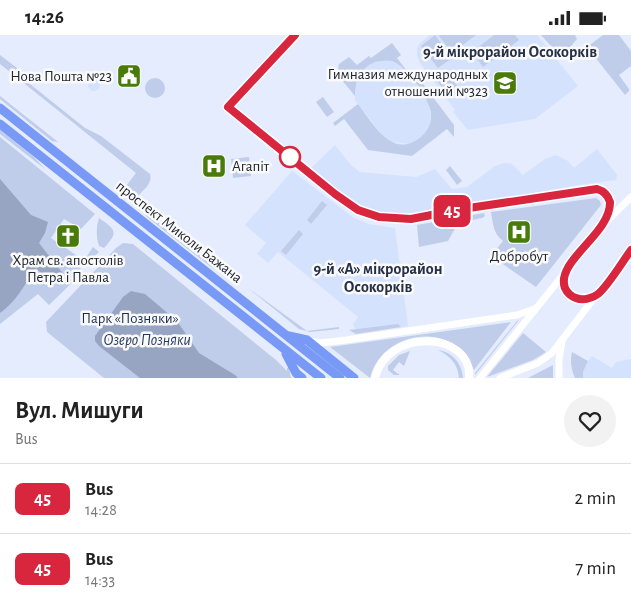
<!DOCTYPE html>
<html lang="en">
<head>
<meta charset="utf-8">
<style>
  :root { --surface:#fff; --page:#f2f2f2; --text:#222; --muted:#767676; --line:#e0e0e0 }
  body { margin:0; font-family:"Alegreya Sans",sans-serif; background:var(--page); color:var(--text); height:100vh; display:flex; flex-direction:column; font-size:19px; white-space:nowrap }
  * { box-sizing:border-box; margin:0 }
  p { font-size:16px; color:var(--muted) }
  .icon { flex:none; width:28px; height:28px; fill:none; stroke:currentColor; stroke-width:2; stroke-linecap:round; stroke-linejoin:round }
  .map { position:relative; height:343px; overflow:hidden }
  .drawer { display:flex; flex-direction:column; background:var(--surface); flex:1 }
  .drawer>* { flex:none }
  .badge { padding:0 10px; border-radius:8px; font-size:18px; line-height:32px }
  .map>.badge { position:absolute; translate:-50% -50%; box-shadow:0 0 0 2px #fff }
  .round { display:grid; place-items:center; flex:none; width:52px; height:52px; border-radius:26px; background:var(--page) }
  .overview { display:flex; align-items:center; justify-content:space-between; height:85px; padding:0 15px }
  h1 { font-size:24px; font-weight:700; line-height:38px }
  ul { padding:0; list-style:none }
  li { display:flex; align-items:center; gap:15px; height:70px; padding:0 15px; border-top:1px solid var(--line) }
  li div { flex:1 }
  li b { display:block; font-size:19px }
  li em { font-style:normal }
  li .badge { min-width:55px; font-weight:700; text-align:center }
  .status { display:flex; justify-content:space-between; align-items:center; height:35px; padding:0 25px; background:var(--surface); direction:ltr }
  .status svg { height:14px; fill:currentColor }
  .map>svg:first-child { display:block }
</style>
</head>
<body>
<div class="status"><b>14:26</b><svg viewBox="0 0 49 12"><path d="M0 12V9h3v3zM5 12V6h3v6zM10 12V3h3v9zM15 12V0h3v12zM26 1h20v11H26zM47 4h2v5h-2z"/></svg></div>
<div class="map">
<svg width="631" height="343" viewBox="0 0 631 343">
  <rect width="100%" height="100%" fill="#e4ecfe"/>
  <!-- built -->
  <g fill="#d5e2fe">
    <polygon points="430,0 537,0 578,51 535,84 468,95 453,77 455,75 420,28 417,21 417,13 420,8"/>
    <polygon points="388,25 396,28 405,35 428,64 431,80 429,94 424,100 410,109 392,107 383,101 355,65 355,53 358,42 363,34 372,27"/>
    <circle cx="94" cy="50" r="6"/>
    <polygon points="335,110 351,130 360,137 416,142 435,134 452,154 467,152 495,131 504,128 512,129 523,140 545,124 556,120 568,126 574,133 597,114 617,140 616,145 578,150 409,180 383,180 362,174 350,167 310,134"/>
    <polygon points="292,136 354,183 369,189 395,193 408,291 357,298 353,289 358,282 278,217 268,228 257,219 266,208 245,190"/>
    <polygon points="592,321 612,333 616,327 631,324 631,343 583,343 583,337 588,326"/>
  </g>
  <!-- green -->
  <g fill="#c0cdea">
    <polygon points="435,0 452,23 438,33 421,11"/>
    <polygon points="440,0 476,0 452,18 439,1"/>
    <polygon points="494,0 515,0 519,5 483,32 472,17"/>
    <polygon points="541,0 575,0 577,4 565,18 550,10"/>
    <polygon points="603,0 619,0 631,16 631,31 619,40 629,54 629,56 625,60 587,12"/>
    <path d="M 392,8 L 401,20 L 397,23 L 413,44 L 417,41 L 454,90 L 454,102 L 447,94 L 412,121 L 368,115 L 344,84 L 335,91 L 333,88 L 358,69 C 374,90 393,126 422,101 C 429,95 432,85 431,77 C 428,62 410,36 396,28 C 391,25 387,25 381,26 C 363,28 355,43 355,61 L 337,39 L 339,29 L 349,22 L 357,30 L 369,21 L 371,23 Z"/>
    <path d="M 0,20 L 17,33 L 25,45 L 85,93 L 101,101 L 150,139 C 153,149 143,155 137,162 L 133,163 L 123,155 L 136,138 L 0,29 Z"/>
    <polygon points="448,39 461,56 451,64 438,47"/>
    <circle cx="155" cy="53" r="10"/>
    <polygon points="0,61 58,107 52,106 0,64"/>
    <polygon points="323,62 334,77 327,82 316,67"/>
    <polygon points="0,95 34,122 45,134 0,99"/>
    <polygon points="0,102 95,179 81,194 64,184 51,203 79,222 81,239 49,270 38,259 0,289"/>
    <polygon points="249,122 251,141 233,143 231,124"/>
    <polygon points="450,131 462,146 457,150 446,135"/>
    <path d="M 596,163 L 600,166 L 601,170 L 536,252 L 491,221 L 503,206 C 493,198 493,189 491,177 Z"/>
    <polygon points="322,166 327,170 311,189 307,185"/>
    <polygon points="145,177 220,236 211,232 147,182"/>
    <polygon points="484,178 485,181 482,183 458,188 448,206 419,212 417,190"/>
    <path d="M 99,183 C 116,195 119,197 104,213 L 99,211 C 96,202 96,192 99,183 Z"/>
    <polygon points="299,195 303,199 286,220 281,216"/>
    <polygon points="123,208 133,209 276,325 287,336 287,333 289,333 291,343 104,343 47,297 46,287 116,213"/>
    <polygon points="93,212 99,217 84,232 87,221"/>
    <polygon points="248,253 307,296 339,292 339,294 310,297 299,294"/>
    <polygon points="519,285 475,340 475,338 517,286"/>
    <path d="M 511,287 L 474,335 C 455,285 383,294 370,343 L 330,312 Z"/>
    <polygon points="398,289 401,292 356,299 349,295"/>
    <polygon points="523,298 546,317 533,325 487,342"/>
    <path d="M 438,315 C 452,317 462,328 463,343 L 459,343 C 458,329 450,321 438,315 Z"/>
    <polygon points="410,316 404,331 399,327 393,335 398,339 399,338 399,340 394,340 388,335 388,331 399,320"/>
    <path d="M 572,317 L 588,326 L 583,337 L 583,343 L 575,343 C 571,334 570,326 572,317 Z"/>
    <polygon points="553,330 553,343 528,343"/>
  </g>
  <!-- water -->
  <g fill="#97a4c2">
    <path d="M 0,144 L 31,180 L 48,187 L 45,198 L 39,208 L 64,240 L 60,247 L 52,250 L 36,233 C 25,249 16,267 0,278 Z"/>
    <polygon points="131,256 145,259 177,286 199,318 235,340 238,343 140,343 99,311 95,306 95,301 123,262"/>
  </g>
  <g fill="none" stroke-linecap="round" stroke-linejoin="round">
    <!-- tertiary -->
    <g stroke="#fff" stroke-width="7">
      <path d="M 565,237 C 563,259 573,271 595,260"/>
      <polyline points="308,306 321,308 346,305 517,280 534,274"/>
      <polyline points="480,343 605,188 631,162"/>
      <polyline points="500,343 538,328 552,318 631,215"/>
      <polyline points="559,343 559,325 562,306"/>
    </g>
    <!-- secondary -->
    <path stroke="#fff" stroke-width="8" d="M 375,343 C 387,292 473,296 469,343"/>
    <!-- trunk -->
    <g stroke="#789af6" stroke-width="9">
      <polyline points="0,73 340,343"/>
      <polyline points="0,89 321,343"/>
      <polyline points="289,301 307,305 354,343"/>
      <polyline points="286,319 296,338 302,343"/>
    </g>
  </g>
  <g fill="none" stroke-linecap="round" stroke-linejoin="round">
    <defs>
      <path id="line" d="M 295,0 L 228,72 L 335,159 L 358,175 L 379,182 L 411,184 L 462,174 L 597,154 C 604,156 608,160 610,167 C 611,199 555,226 565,253 C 567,258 572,262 576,263 C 583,266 593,263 598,259 C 608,251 623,226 631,215"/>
    </defs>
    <!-- line casing -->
    <use href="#line" stroke="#fff" stroke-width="11"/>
    <!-- line -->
    <use href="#line" stroke="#d7263d" stroke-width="8"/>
  </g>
  <!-- icons -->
  <defs>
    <symbol id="civic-square" viewBox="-11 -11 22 22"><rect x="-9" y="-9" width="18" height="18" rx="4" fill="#487b09" stroke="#f9faf9"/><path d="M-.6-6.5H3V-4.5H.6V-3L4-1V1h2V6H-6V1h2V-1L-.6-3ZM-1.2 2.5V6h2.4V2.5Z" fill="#fff"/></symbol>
    <symbol id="school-square" viewBox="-11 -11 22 22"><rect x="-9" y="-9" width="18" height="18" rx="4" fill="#487b09" stroke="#f9faf9"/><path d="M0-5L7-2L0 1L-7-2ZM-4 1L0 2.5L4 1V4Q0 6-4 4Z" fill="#fff"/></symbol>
    <symbol id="hospital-square" viewBox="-11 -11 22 22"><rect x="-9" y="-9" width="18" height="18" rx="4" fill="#487b09" stroke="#f9faf9"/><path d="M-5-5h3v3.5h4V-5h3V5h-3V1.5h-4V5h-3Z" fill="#fff"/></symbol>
    <symbol id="church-square" viewBox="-11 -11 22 22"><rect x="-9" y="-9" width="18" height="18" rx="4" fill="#487b09" stroke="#f9faf9"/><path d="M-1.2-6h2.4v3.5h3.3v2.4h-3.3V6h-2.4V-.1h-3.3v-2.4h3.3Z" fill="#fff"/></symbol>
  </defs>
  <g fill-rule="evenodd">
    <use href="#civic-square" x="115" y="27" width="28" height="28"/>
    <use href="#school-square" x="491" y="34" width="28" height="28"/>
    <use href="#hospital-square" x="200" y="117" width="28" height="28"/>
    <use href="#hospital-square" x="505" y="183" width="28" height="28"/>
    <use href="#church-square" x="54" y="187" width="28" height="28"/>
  </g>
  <!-- markers -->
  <circle fill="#fff" stroke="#d7263d" stroke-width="2.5" cx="290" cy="122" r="10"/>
  <g text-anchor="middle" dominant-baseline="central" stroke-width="5" stroke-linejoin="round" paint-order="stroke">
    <!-- poi labels -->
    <g font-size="15" fill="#202530" stroke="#f9faf9" text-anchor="end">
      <text x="488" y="39">Гимназия международных<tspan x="488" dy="17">отношений №323</tspan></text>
      <text x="112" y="41">Нова Пошта №23</text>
      <text x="232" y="131" text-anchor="start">Агапіт</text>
      <text x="519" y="221" text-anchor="middle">Добробут</text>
      <text x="68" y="225" text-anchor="middle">Храм св. апостолів<tspan x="68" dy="17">Петра і Павла</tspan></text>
    </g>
    <!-- street labels -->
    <g font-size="15" fill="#202530" stroke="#f9faf9">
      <text transform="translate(179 197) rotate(38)">проспект Миколи Бажана</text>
    </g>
    <!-- park labels -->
    <g font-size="15" fill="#1e2d56" stroke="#f9faf9">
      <text x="130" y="283">Парк «Позняки»</text>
    </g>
    <!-- neighbourhood labels -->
    <g font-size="16" font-weight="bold" fill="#263046" stroke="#f9faf9">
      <text x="510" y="17">9-й мікрорайон Осокорків</text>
      <text x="378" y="234">9-й «А» мікрорайон<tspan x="378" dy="18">Осокорків</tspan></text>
    </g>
    <!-- water labels -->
    <g font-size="16" font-style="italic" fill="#293a64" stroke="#f9faf9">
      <text x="147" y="305">Озеро Позняки</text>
    </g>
  </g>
</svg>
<b class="badge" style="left:452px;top:176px;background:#d7263d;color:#fff">45</b>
</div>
<section class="drawer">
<div class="overview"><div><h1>Вул. Мишуги</h1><p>Bus</p></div><a class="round"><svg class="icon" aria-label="heart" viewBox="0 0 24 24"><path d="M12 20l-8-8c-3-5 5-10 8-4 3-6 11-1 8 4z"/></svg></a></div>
<ul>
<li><span class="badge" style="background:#d7263d;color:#fff">45</span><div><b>Bus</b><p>14:28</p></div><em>2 min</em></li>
<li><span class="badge" style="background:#d7263d;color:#fff">45</span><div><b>Bus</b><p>14:33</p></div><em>7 min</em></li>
</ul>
</section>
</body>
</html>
